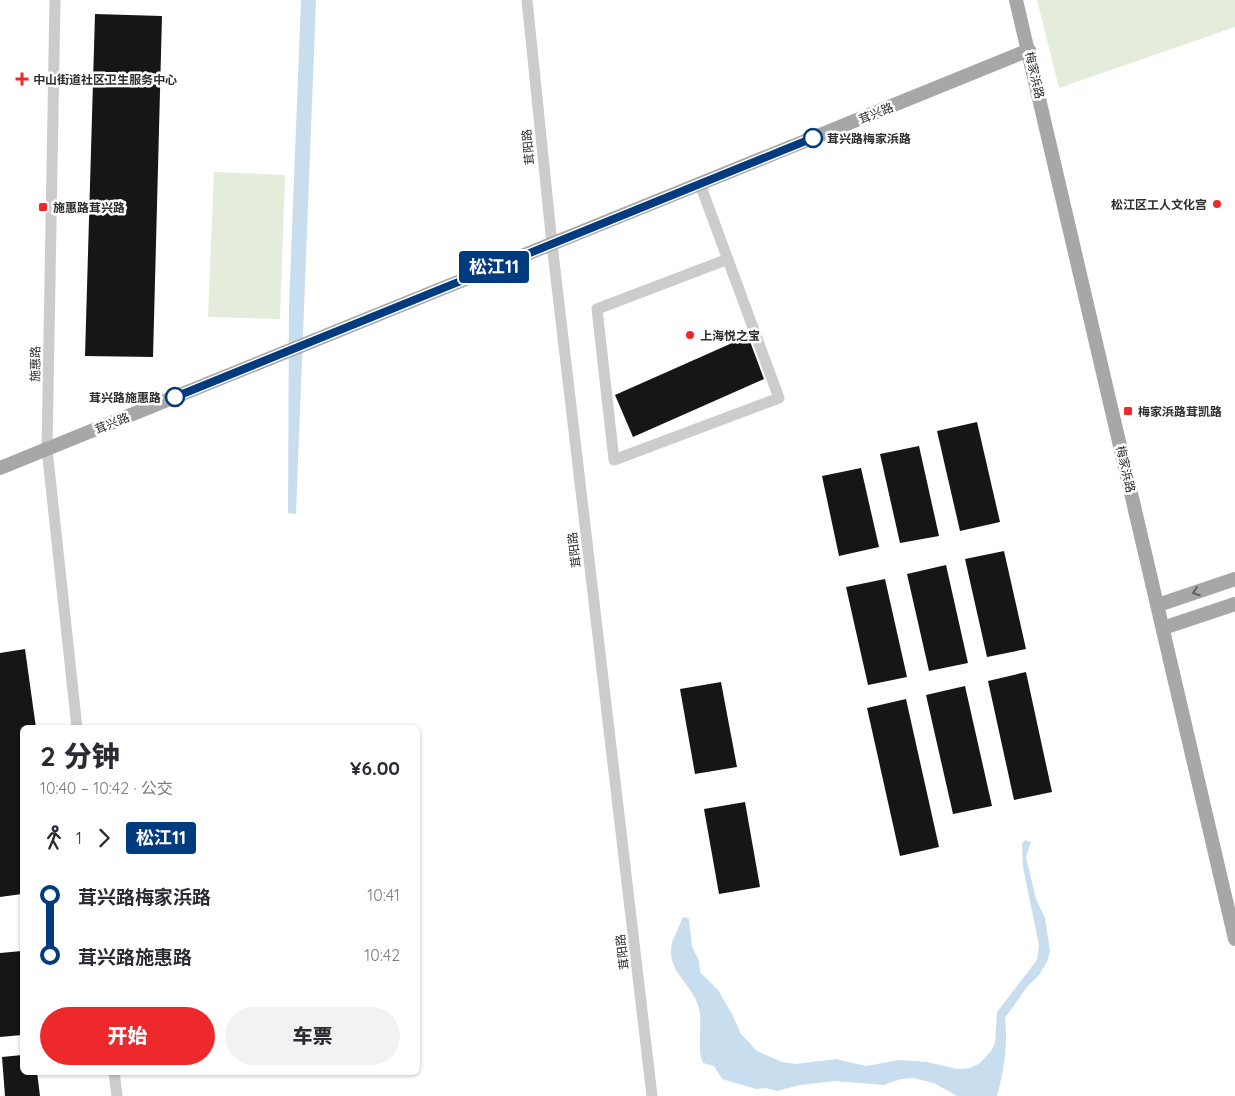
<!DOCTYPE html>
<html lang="zh">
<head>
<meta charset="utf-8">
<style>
  :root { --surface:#fff; --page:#f2f2f3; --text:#2b2b33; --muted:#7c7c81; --accent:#ee292b }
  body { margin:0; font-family:Quicksand,"Noto Sans SC",sans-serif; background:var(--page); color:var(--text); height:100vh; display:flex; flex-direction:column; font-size:19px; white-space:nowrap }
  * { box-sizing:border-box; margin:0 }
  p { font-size:16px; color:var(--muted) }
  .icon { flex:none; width:28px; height:28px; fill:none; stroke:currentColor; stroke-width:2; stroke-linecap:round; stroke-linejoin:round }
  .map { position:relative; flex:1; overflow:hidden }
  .drawer { position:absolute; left:20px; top:725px; width:400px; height:350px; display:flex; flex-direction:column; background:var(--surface); border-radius:8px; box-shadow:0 1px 4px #0004 }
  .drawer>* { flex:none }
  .badge { padding:0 10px; border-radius:4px; font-size:18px; line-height:32px }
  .map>.badge { position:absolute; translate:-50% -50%; box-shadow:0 0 0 2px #fff }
  .legs { display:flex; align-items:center; gap:8px; height:55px; padding:0 20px; font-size:16px }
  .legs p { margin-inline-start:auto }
  .summary { display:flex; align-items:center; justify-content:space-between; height:85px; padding:0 20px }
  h1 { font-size:28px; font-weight:800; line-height:38px }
  .cta { display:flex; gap:10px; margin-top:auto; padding:10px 20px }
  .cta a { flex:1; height:58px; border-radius:30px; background:var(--accent); color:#fff; font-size:20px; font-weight:800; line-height:58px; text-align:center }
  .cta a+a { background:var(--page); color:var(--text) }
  ul { padding:0 20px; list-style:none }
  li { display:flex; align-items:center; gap:18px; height:60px; font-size:19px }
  li i { display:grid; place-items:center; width:8px; height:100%; margin:0 6px; background:currentColor }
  li i::after { content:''; width:12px; height:12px; margin:-6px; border:4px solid; border-radius:50%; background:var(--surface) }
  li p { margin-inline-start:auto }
  li:first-child i { background:linear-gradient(#0000 50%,currentColor 0) }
  li:last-child i { background:linear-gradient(currentColor 50%,#0000 0) }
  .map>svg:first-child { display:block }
</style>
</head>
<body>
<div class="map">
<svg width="1235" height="1096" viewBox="0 0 1235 1096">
  <rect width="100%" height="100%" fill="#fff"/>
  <!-- green -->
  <g fill="#e4eddc">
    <polygon points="1037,0 1235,0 1235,27 1059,88"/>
    <polygon points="214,172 285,175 280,319 208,317"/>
  </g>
  <!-- water -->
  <g fill="#c8ddee">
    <polygon points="301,0 316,0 296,514 288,513 289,306"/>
    <path d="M 1025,840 L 1031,842 L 1026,857 L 1036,899 L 1045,918 L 1050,951 L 1047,962 L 1039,975 L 1027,987 L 1005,1018 C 1008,1044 1004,1071 997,1096 L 957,1096 L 934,1083 L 913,1078 L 901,1079 L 884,1085 L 835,1081 L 800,1085 L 777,1091 L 766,1088 L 756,1089 L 722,1079 L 714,1066 L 703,1063 C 696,1048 703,1027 699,1009 C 694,984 665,972 672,943 C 674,935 680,927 682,918 L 686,917 L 689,919 L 692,946 L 699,961 L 700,972 L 718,990 L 733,1016 L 741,1034 L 757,1051 L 782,1062 L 796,1064 L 836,1059 L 866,1066 L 899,1060 L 927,1062 L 957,1069 L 970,1068 L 980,1063 L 991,1051 L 995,1043 L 997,1012 L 1037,960 L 1039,945 L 1023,867 L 1022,844 Z"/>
  </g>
  <!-- building -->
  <g fill="#161616">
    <polygon points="95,14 162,16 153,357 85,356"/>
    <polygon points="748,336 764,379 633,437 615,395"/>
    <polygon points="977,422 1000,522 960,531 937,431"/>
    <polygon points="919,446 939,536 900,543 880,454"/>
    <polygon points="861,468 879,547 839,556 822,476"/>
    <polygon points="1004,551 1026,649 987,657 965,559"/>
    <polygon points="946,565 968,663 929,671 907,574"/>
    <polygon points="885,579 907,677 868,685 846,587"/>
    <polygon points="25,649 36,728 22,728 22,894 0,897 0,653"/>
    <polygon points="1026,672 1052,792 1014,800 988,681"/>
    <polygon points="721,682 737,767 695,774 680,689"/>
    <polygon points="965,686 992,806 953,814 926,695"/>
    <polygon points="906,699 939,847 900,856 867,708"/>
    <polygon points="745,802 760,887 719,894 704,809"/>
    <polygon points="22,951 22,1035 0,1037 0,953"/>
    <polygon points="22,1055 22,1072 37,1072 40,1096 5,1096 2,1057"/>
  </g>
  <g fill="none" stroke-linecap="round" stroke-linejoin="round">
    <!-- minor -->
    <g stroke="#ccc" stroke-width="11">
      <polyline points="55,0 47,449 77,728"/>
      <polyline points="527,0 552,244 652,1096"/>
      <polyline points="700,184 779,398 614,460 597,309 728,259"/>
      <polyline points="114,1072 117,1096"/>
    </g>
    <!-- major -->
    <g stroke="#a7a7a7" stroke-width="14">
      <polyline points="1016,0 1235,939"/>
      <polyline points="0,468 1029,50"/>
      <polyline points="1158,605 1235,579"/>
      <polyline points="1163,628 1235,604"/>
    </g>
  </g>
  <!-- one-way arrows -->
  <defs><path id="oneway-chevron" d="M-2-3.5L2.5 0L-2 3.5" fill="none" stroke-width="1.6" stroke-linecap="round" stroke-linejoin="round" transform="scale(1.25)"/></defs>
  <use stroke="#5f5f5f" href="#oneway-chevron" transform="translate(1196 592) rotate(161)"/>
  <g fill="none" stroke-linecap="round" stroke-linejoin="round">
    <defs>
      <polyline id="line-1" points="175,397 813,138"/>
    </defs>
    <!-- line-1 casing -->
    <use href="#line-1" stroke="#fff" stroke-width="11"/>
    <!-- line-1 -->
    <use href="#line-1" stroke="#003b80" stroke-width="8"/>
  </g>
  <!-- markers -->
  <g fill="#ee292b" stroke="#fff" stroke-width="2">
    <path d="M19.5 71.5h5v5h5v5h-5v5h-5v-5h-5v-5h5z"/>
    <circle cx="1217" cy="204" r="5"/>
    <rect x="38" y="202" width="10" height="10" rx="2.5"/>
    <circle cx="690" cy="335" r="5"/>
    <rect x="1123" y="406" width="10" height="10" rx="2.5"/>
  </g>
  <g fill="#fff" stroke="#003b80" stroke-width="2.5">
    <circle cx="813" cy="138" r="9"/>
    <circle cx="175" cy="397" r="9"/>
  </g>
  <g text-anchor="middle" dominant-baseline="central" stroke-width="5" stroke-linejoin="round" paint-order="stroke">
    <!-- street labels -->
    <g font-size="12" fill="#2f2f2f" stroke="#fff">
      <text transform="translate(1035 75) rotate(77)">梅家浜路</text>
      <text transform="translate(876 113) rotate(-22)">茸兴路</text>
      <text transform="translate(528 147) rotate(-96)">茸阳路</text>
      <text transform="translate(35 364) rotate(-89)">施惠路</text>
      <text transform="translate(112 423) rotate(-22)">茸兴路</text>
      <text transform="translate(1126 469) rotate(77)">梅家浜路</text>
      <text transform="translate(574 550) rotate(-97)">茸阳路</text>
      <text transform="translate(622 952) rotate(-97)">茸阳路</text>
    </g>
    <!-- poi labels -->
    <g font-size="12" font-weight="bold" fill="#2f2f2f" stroke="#fff" text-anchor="start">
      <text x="33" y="79">中山街道社区卫生服务中心</text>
      <text x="1207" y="204" text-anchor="end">松江区工人文化宫</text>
      <text x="53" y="207">施惠路茸兴路</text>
      <text x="700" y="335">上海悦之宝</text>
      <text x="1138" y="411">梅家浜路茸凯路</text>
    </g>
    <!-- stop labels -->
    <g font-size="12" font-weight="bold" fill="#2f2f2f" stroke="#fff" text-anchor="start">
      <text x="827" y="138">茸兴路梅家浜路</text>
      <text x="161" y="397" text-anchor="end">茸兴路施惠路</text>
    </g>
  </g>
</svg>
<b class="badge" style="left:494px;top:267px;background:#003b80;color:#fff">松江11</b>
<section class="drawer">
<div class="summary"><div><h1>2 分钟</h1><p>10:40 – 10:42 · 公交</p></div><b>¥6.00</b></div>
<div class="legs"><svg class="icon" aria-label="walk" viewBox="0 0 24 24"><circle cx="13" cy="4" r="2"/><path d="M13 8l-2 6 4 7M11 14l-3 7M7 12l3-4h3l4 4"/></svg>1<svg class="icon" aria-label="forward" viewBox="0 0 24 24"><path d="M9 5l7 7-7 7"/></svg><b class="badge" style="background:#003b80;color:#fff">松江11</b></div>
<ul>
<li><i style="color:#003b80"></i><b>茸兴路梅家浜路</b><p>10:41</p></li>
<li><i style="color:#003b80"></i><b>茸兴路施惠路</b><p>10:42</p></li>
</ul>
<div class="cta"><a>开始</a><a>车票</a></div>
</section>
</div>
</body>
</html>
